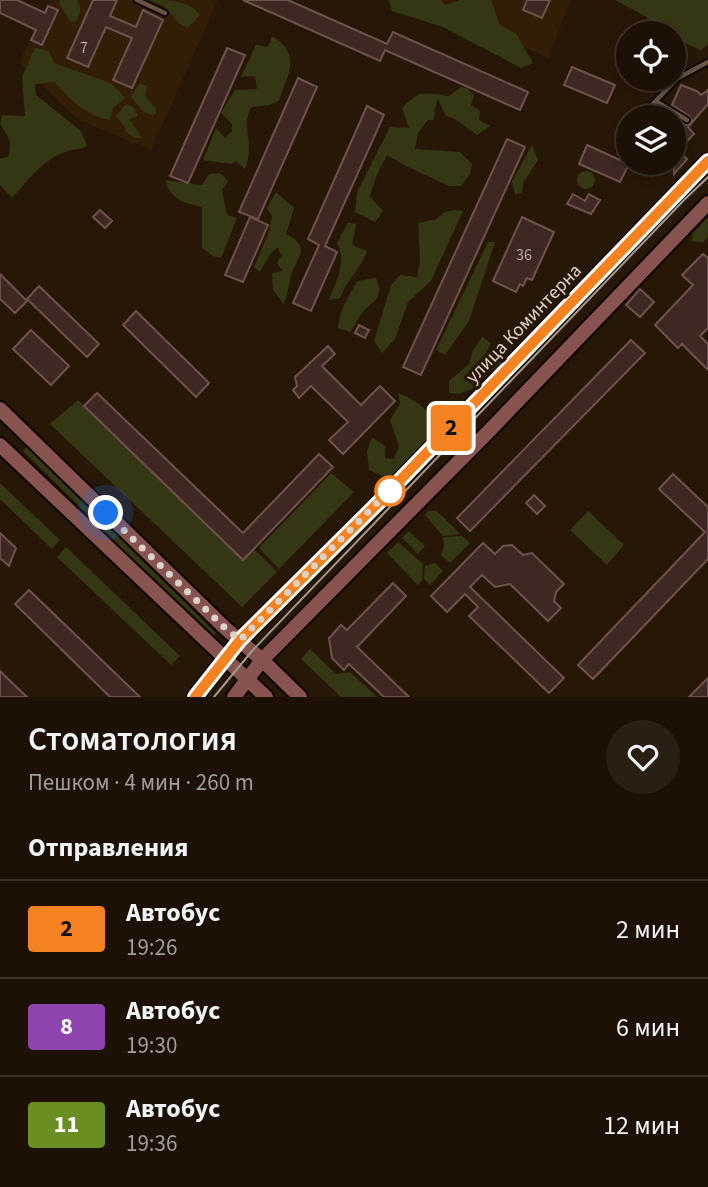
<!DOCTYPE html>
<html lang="ru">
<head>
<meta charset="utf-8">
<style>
  :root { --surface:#1d1105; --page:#2a1f13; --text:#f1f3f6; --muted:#a09d9a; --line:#3b3127 }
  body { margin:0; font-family:"Source Sans 3",sans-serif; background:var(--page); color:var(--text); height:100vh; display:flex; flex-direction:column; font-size:26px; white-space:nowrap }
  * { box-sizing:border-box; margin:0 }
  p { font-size:23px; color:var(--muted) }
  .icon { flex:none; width:38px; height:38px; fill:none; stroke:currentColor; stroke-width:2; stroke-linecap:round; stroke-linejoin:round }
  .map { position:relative; height:697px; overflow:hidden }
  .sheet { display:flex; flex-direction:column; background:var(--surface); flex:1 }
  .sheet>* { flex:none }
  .badge { padding:0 14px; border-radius:5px; font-size:24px; line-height:46px }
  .fabs { position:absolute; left:616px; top:21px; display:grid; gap:14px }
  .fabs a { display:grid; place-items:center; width:70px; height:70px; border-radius:50%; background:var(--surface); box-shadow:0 4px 10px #0003,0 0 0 2px var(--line); font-size:35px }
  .you { position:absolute; width:35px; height:35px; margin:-18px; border:5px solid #fff; border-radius:50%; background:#1a73e8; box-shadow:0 0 0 10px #1a73e833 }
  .map>.badge { position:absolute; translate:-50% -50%; box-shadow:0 0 0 4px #fff }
  h2 { padding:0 28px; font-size:26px; line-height:63px }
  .round { display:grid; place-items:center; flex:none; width:74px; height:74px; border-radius:37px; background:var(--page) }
  .head { display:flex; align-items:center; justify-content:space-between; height:119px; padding:0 28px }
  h1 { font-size:33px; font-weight:600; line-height:52px }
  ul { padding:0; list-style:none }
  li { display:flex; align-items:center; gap:21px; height:98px; padding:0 28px; border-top:2px solid var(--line) }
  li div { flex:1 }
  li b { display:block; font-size:26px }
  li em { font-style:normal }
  li .badge { min-width:77px; font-weight:700; text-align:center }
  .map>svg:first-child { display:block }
</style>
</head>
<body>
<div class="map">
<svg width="708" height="697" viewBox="0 0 708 697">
  <rect width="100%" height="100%" fill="#271707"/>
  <!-- built -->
  <g fill="#321d07">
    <polygon points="50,0 218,0 151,150 77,119 19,62"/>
    <polygon points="422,0 571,0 548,58"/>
  </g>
  <!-- green -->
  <g fill="#353714">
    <path d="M 60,0 L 77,0 C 82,8 80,15 75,22 L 70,21 L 60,5 Z"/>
    <path d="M 149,0 C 168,0 189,0 200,15 L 188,28 L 180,24 L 164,6 Z"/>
    <polygon points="389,0 441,0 445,5 460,0 491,0 500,25 516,34 533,63 521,68 443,27 392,11"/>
    <polygon points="615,0 708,0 708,44 701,50 674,39 674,33 665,33 645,16"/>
    <path d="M 272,36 C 303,55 287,75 279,101 L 270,105 L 252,107 C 239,128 256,143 245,169 L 236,161 L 232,164 L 203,160 L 216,128 L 225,138 L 232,131 L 232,124 L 221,113 L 235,90 L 257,89 L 255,76 L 241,77 L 256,45 L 268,47 Z"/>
    <path d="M 35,48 L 49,51 L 54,63 L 111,83 L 125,98 L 113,108 L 110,120 C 87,116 69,99 55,82 L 35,84 L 36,95 L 81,131 L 87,146 C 79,150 72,149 65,152 C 44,159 26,182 12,198 L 0,185 L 0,158 L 8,157 C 13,141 8,137 0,124 L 2,115 L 25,116 L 22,77 Z"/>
    <polygon points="140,83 147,86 145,96 156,109 156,113 153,116 143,111 131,97"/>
    <path d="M 461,87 L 467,88 L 474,95 L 471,105 L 480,111 L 479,120 L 490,126 L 477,135 C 466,128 459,119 446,116 L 438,99 L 435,107 L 434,120 L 428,120 L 418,133 L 415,149 L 460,152 L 472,164 L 470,174 L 461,186 L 449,186 L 406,166 L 387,155 C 380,168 373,182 370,197 L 383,211 L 375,222 L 355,212 L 357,192 L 390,127 L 409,128 L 402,108 C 420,89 424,93 449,96 Z"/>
    <polygon points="126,104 134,108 138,116 129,119 142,138 135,138 124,131 126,129 116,116"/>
    <polygon points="532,145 538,160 523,183 522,193 515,195 512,181"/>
    <circle cx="586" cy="180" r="9"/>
    <path d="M 220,173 L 228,181 L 222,190 L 227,215 L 237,218 L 221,258 L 213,256 L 202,248 L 202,207 C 186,203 169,200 166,180 L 202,185 L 209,174 Z"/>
    <path d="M 276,192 L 294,208 L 286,234 C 312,248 297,256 291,276 C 289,286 287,295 284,304 L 273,290 L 272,273 L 283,271 L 277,263 L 281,256 L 278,247 L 270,254 L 260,272 L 254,267 L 269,232 L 272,216 L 267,208 Z"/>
    <polygon points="454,210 463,211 431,281 408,302 395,339 382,353 374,341 391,285 400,275 417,277 420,261 418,223 436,219 445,212"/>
    <polygon points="708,217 708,237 703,242 692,241 692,234"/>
    <path d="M 348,223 L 356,224 L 352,245 L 367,251 C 361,269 347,279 340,298 L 329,300 C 336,281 347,263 337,243 Z"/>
    <polygon points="488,242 495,242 469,321 445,355 436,350"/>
    <path d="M 376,278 C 385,299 375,298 363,312 C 358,318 355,326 350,332 L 338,328 C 339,310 349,296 357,281 Z"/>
    <polygon points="482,337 491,343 481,363 496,353 503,342 511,338 516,342 500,366 485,373 472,389 459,394 449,393 449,381 469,364 473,350"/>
    <path d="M 398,393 C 417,400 429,409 438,428 L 389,479 L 369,470 L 367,451 L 372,437 L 385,446 L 385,458 L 394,459 L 399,446 L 390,420 L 400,404 Z"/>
    <polygon points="78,400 242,560 254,549 277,572 242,607 50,424"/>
    <polygon points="27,447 216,633 212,637 23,451"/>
    <polygon points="331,473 354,492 279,569 259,548"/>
    <polygon points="0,483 60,540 52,549 0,499"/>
    <polygon points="428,511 437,511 460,534 443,536 425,515"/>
    <polygon points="588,511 624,545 607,565 570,530"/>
    <polygon points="409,531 425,546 418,554 402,538"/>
    <polygon points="462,536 470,543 450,563 441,555 444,547 443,537"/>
    <polygon points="398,542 423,564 422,581 418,585 387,553"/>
    <polygon points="66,547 180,656 171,665 57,557"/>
    <polygon points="435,563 443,571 430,585 424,579 425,566"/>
    <polygon points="310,649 336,674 350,672 377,697 341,697 301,659"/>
  </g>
  <!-- building -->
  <g fill="#3f2822" stroke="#6e534c" stroke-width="2">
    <polygon points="0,0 17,0 45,13 48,6 58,10 42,45 31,40 36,30 0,13"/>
    <polygon points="93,0 117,0 110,16 136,27 143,10 163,20 132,88 113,80 132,38 106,27 88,67 67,58"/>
    <polygon points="243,0 288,0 387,44 393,32 528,92 520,110 385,50 380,61"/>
    <polygon points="527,0 550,0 542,18 523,10"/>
    <polygon points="227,48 245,55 188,183 170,176"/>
    <polygon points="572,67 615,85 607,103 564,85"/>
    <polygon points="298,78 317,87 258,219 239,212"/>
    <polygon points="681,85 697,91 701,95 708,90 708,104 688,127 694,134 682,146 685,148 680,153 687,159 674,174 674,118 686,125 692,121 689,116 672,105"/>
    <polygon points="367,106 384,115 325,246 337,252 311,311 293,303 319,245 308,239"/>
    <polygon points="507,139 525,147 421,375 403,367"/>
    <polygon points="587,145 629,164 620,182 579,164"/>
    <polygon points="573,194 585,201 589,194 600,200 591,214 567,204"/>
    <polygon points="100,210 112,221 105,228 93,217"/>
    <polygon points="250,217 268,225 243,282 225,275"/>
    <polygon points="522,217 554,232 532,280 527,278 523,286 520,284 516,292 493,281"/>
    <polygon points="703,254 708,258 708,328 700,336 708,344 708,370 682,344 678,348 655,325 693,285 682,275"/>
    <polygon points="0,274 27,301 15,313 0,299"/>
    <polygon points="39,286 99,344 87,357 27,299"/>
    <polygon points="640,289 654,302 640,317 626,305"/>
    <polygon points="136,311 209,383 196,397 123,325"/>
    <polygon points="359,325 369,330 365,338 355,333"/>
    <polygon points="31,330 69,366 51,385 13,349"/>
    <polygon points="631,340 645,353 470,531 457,518"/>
    <polygon points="328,346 335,354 322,366 361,405 380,386 395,401 343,454 329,440 348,422 311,386 299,398 293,390 297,386 295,377"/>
    <polygon points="97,393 243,533 319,454 333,467 243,560 84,406"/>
    <polygon points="673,474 708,507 708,559 593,679 578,665 705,532 659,489"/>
    <polygon points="534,495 545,506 537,514 526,503"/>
    <polygon points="0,533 16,548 9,566 0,558"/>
    <polygon points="483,543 495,554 503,546 512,545 523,555 532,553 564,584 556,592 554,601 561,608 548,621 510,584 495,587 482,575 470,587 564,678 549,693 469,616 478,607 465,594 447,612 431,596"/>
    <polygon points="393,583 406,596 357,647 409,697 384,697 349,664 344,670 332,658 329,638 341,625 347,630"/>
    <polygon points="29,590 140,697 110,697 15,604"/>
    <polygon points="0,671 27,697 0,697"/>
    <polygon points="708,678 708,697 689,697"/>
  </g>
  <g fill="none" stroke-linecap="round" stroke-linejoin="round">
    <defs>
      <g id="lane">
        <polyline points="137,0 165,13"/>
        <polyline points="657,102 687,120"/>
        <polyline points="640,117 678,78 708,62"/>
      </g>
      <g id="secondary">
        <polyline points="0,409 225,628 262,660 300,697"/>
        <polyline points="0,445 266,697"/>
        <polyline points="195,697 240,640 379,502 708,161"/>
        <polyline points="234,697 262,660 489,431 708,203"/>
      </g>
    </defs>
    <!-- lane casing -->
    <use href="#lane" stroke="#0f0300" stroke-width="8"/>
    <!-- secondary casing -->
    <use href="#secondary" stroke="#0f0300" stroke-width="18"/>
    <!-- lane -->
    <use href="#lane" stroke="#675442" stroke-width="4.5"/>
    <!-- secondary -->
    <use href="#secondary" stroke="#87534e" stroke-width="14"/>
    <!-- tram -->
    <polyline stroke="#a5998d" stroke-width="2" points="214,697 252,651 684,200 708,177"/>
  </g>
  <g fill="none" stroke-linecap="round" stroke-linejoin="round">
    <defs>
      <polyline id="line" points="195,697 240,640 379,502 708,161"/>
    </defs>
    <!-- line casing -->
    <use href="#line" stroke="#fff" stroke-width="16"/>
    <!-- line -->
    <use href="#line" stroke="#f58220" stroke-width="10"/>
    <!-- walk -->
    <polyline stroke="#ded3c9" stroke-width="7" stroke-dasharray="0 12.6" points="106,513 225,628 240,640 396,484 390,491"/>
  </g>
  <!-- markers -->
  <circle fill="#fff" stroke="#f58220" stroke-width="3.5" cx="390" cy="491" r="14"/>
  <g text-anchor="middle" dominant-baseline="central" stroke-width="7" stroke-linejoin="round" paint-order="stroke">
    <!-- number labels -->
    <g font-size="16" fill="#b6a89f">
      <text x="84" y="48">7</text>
      <text x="524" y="255">36</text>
    </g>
    <!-- street labels -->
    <g font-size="19" fill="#ded3c9" stroke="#271707">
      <text transform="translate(524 324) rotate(-46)">улица Коминтерна</text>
    </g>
  </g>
</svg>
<div class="fabs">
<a><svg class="icon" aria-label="locate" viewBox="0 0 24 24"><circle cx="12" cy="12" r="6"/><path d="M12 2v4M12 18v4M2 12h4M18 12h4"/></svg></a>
<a><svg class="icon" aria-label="layers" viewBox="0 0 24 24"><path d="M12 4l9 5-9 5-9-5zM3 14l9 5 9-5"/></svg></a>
</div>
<div class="you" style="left:106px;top:513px"></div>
<b class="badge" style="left:451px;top:428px;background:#f58220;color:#111">2</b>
</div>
<section class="sheet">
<div class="head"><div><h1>Стоматология</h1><p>Пешком · 4 мин · 260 m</p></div><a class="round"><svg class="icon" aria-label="heart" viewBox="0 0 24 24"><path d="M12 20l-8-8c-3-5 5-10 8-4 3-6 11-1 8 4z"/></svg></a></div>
<h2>Отправления</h2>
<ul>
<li><span class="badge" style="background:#f58220;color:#111">2</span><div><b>Автобус</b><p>19:26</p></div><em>2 мин</em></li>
<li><span class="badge" style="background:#8e44ad;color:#fff">8</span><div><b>Автобус</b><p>19:30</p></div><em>6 мин</em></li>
<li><span class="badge" style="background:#6b8e23;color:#fff">11</span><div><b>Автобус</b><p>19:36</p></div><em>12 мин</em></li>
</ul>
</section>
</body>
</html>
